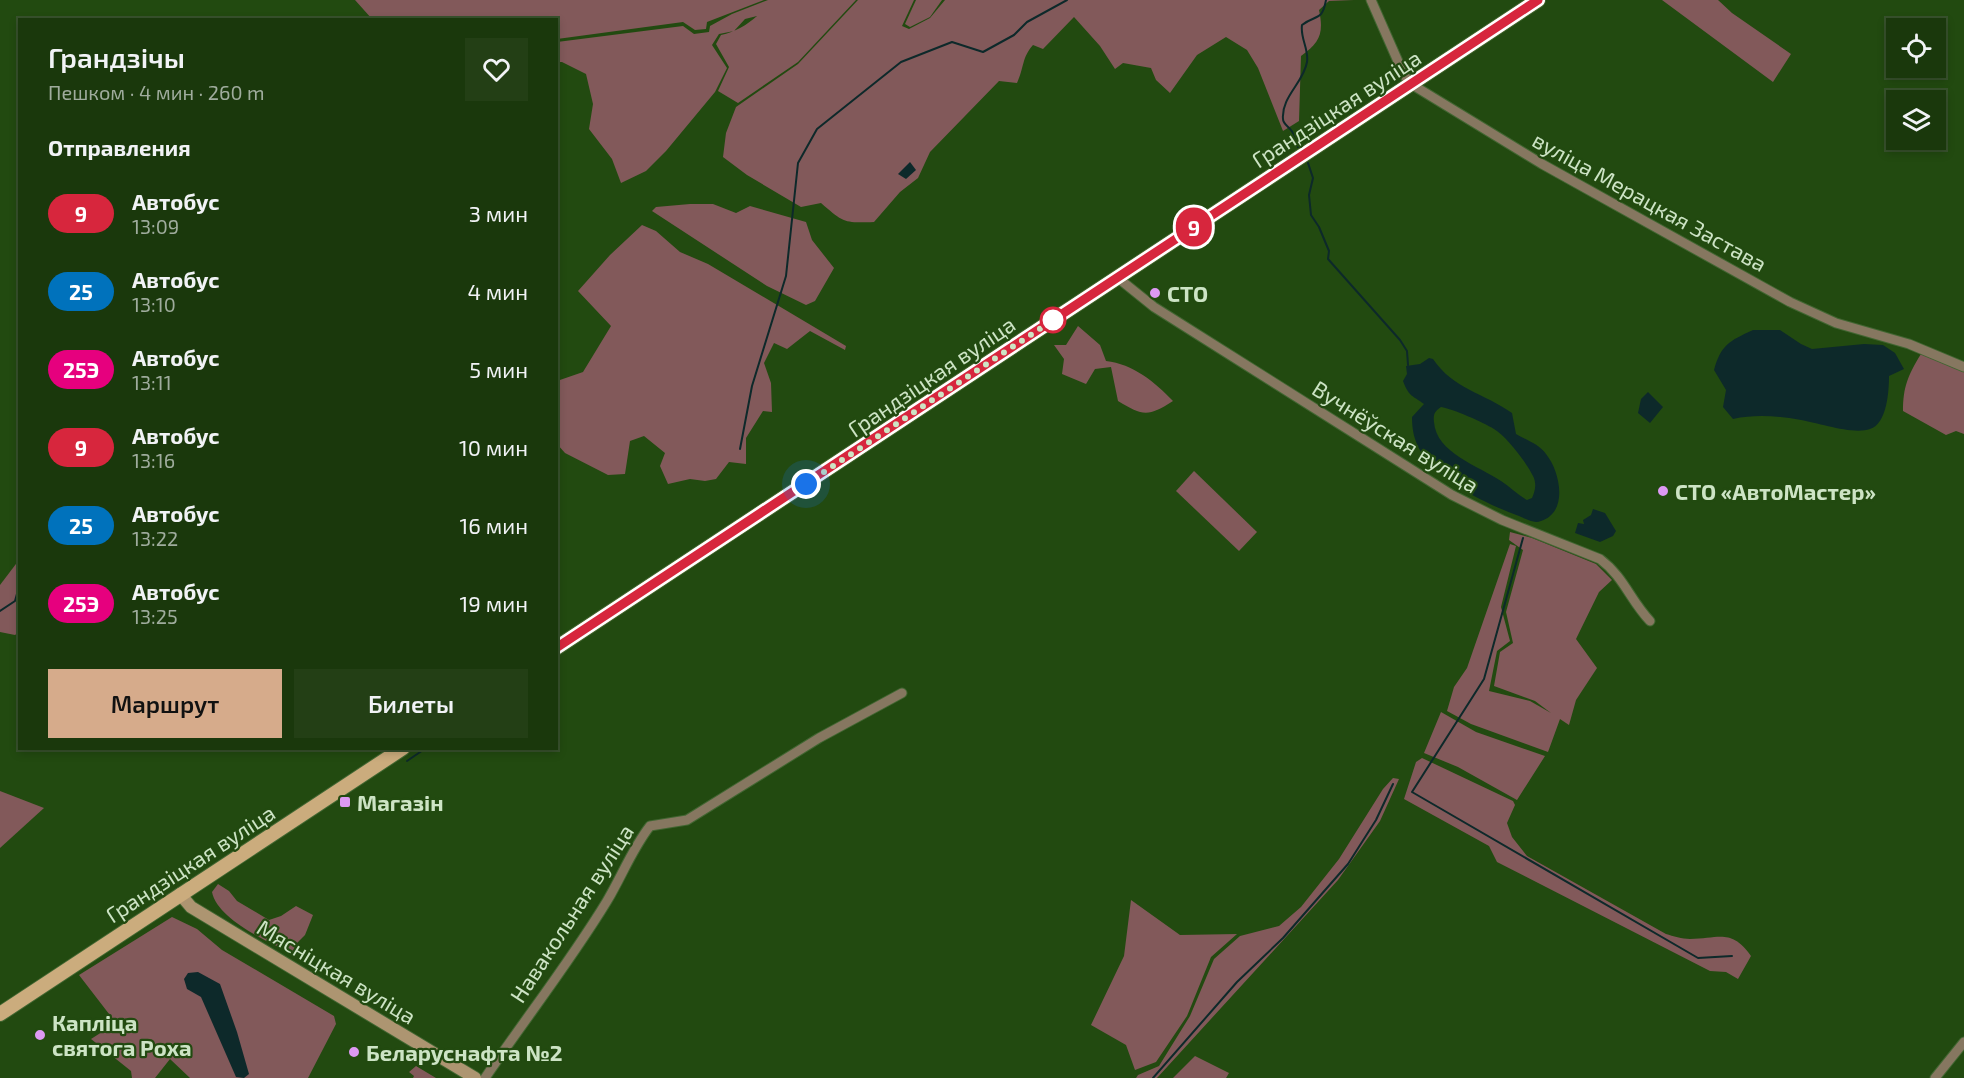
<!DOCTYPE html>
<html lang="ru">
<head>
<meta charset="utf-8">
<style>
  :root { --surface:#1a380c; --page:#233f15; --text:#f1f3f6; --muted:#9fac9d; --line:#38522d; --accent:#d6ab8b }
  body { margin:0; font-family:"Exo 2",sans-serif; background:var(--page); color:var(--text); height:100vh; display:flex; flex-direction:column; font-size:22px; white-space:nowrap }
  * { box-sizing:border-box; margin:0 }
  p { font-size:20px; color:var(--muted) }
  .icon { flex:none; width:33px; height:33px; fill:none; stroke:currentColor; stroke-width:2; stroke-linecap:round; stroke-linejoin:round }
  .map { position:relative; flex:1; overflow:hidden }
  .panel { position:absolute; left:18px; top:18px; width:540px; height:732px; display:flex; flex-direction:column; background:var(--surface); border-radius:0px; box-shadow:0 3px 9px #0003,0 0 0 2px var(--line) }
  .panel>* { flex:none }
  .badge { padding:0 12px; border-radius:20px; font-size:21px; line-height:39px }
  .tools { position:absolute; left:1886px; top:18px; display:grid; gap:12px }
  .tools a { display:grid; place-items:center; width:60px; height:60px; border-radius:0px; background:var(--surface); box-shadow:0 3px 9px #0003,0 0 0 2px var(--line); font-size:30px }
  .you { position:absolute; width:30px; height:30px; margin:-15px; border:4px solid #fff; border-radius:50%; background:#1a73e8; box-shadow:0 0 0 9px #1a73e833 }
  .map>.badge { position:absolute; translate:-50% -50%; box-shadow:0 0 0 3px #fff }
  h2 { padding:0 30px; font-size:22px; line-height:54px }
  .round { display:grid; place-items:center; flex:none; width:63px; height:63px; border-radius:0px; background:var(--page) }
  .head { display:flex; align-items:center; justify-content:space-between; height:102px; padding:0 30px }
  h1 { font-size:28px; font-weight:600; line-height:45px }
  .primary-button { display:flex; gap:12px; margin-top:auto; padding:12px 30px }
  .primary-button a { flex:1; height:69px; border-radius:0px; background:var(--accent); color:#111; font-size:24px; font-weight:600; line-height:69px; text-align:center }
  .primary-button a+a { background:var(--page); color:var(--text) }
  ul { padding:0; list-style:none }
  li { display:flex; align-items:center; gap:18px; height:78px; padding:0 30px }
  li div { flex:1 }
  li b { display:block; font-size:22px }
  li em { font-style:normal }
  li .badge { min-width:66px; font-weight:700; text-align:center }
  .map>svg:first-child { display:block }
</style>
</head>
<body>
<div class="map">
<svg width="1964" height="1078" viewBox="0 0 1964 1078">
  <rect width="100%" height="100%" fill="#224a10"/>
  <!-- green -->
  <g fill="#82595a">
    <polygon points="355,0 764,0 707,22 706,29 695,30 683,22 557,39 556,20 372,19"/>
    <path d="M 768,0 L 856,0 L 798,62 L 738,103 L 718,91 L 729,67 L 716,44 L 721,35 C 735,32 747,25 757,16 L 745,19 L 734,31 L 719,34 L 712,45 L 727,68 L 715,92 L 666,151 L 646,171 L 621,183 L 612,159 L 589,129 L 593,104 L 586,74 L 562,62 L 557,62 L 557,42 L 683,26 L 694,34 L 709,32 L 710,26 L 732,14 Z"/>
    <path d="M 858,0 L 914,0 L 902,26 L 909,29 L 930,18 L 945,0 L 1354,0 L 1329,1 L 1319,10 C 1324,33 1320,43 1301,56 L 1299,121 L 1283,131 L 1258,68 L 1247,50 L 1226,37 L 1197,55 L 1170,93 L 1156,80 L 1151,68 L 1123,63 L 1115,69 L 1100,46 L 1074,17 L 1043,49 L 1033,45 C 1022,57 1024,68 1017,83 L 999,81 L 930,152 L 918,178 L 900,192 L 874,222 C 844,223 844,223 821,203 L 801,207 L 747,175 L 723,157 L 726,133 L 736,107 L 798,64 Z"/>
    <polygon points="916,0 942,0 930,17 910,27 905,24"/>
    <polygon points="1662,0 1718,0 1732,13 1791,54 1773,82"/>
    <polygon points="690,204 713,204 736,213 750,206 806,222 812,240 834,268 815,301 806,305 767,286 652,211 656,207"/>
    <polygon points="642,225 656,231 680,252 708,264 846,346 845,350 810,331 787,349 774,343 764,363 771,383 772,412 763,411 746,438 746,464 729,462 716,479 705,481 690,479 668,484 660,466 665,453 644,436 630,441 625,474 608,475 565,453 557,444 557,381 583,372 611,326 578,291 610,255"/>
    <path d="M 1078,326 L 1100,345 L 1106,361 C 1133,364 1155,382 1173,401 C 1148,417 1143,416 1118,401 L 1111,367 L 1095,369 L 1086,384 L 1062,374 L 1064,359 L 1054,345 L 1066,345 Z"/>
    <path d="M 1921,354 L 1964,370 L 1964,434 L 1956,431 L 1946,435 L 1903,411 C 1903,387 1908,375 1921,354 Z"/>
    <polygon points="1194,471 1257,532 1239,551 1176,491"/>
    <polygon points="1510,532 1532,538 1596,564 1612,580 1599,592 1576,639 1597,668 1576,700 1569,725 1560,719 1548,752 1471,724 1447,711 1454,687 1467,668 1510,544 1516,546 1501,607 1510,641 1497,651 1489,691 1530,701 1551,713 1535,701 1494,686 1500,652 1513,643 1506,612 1523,550 1509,540"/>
    <polygon points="19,560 19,632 15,635 0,632 0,585"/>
    <polygon points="1441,712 1476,732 1545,756 1517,800 1458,767 1424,753"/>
    <path d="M 1422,758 L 1513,801 L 1515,805 L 1507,823 L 1512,837 L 1527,856 L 1666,934 C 1673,936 1682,939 1690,939 C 1719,939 1731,928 1751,956 L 1738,979 L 1726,972 L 1710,971 L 1497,862 L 1489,846 L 1404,799 L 1416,762 Z"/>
    <polygon points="1393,778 1399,779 1380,821 1338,880 1157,1078 1136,1078 1138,1075 1159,1066 1190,1016 1214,959 1240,936 1279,926 1301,907 1339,859 1383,789"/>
    <polygon points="0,791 44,808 0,848"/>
    <path d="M 218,884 L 229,891 L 237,901 L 269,920 L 281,916 L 296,906 L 313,915 L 305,935 L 296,944 L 294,953 C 270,944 217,919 212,892 Z"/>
    <polygon points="1131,900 1180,935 1237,934 1211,957 1187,1016 1156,1062 1135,1070 1126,1045 1091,1025 1124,956"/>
    <polygon points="172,917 197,929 222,950 334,1016 336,1024 308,1078 190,1078 170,1059 155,1078 132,1078 131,1071 91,1039 116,1023 79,975"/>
    <polygon points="1195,1056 1229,1073 1226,1078 1173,1078"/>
    <polygon points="416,1066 436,1078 413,1078 414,1076 409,1072"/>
  </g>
  <!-- water -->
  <g fill="#0d292a" fill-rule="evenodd">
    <polygon points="910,162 916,170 906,179 898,174"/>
    <path d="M 1753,330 L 1780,330 L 1801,344 L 1812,349 L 1864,344 L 1883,345 L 1895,353 L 1904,369 L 1889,376 C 1889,391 1887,424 1870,429 C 1853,435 1819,423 1801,420 C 1778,416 1756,414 1733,419 L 1723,407 L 1726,390 L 1714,370 C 1721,345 1729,341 1753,330 Z"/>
    <path d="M 1429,358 L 1433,359 C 1453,389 1484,393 1512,413 L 1516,434 C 1526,440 1539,444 1546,454 C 1560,471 1569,512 1541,521 C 1534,524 1526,519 1519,516 C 1484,503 1443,483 1421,452 C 1414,440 1412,430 1412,417 L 1424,404 C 1412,395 1409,397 1403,381 L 1407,374 L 1406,366 L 1420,364 ZM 1441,407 C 1453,409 1483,422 1494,429 C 1506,436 1527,463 1533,476 C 1537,484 1535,491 1532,498 L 1527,500 C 1518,495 1510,487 1501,481 C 1479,466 1436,453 1434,422 C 1433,414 1435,411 1441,407 Z"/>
    <polygon points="1648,392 1663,407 1650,423 1638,413 1641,399"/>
    <polygon points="1593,509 1605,513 1616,531 1613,536 1600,542 1575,533 1578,523 1584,524 1583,520 1591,515"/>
    <polygon points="198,972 220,984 237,1032 249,1074 244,1078 236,1077 201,997 187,989 184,979 188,973"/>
  </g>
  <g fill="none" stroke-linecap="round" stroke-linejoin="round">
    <!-- stream -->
    <g stroke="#0d292a" stroke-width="2">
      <path d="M 1298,147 C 1295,141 1295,135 1291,130 C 1288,126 1283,124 1283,119 C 1281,97 1304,82 1307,62 C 1309,49 1300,38 1302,25 C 1316,14 1322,22 1326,0"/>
      <polyline points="1308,163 1313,178 1309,195 1311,215 1319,227 1329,251 1328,259 1400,340 1407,351 1408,365"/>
      <polyline points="740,449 752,386 786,276 798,163 817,129 901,62 952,42 983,52 1014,35 1027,22 1067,0"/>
      <polyline points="1523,538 1484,679 1412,792 1698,958 1732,956"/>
      <polyline points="0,611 15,601 20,583"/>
      <polyline points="407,761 426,748"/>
      <polyline points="1153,1078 1237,982 1283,938 1348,864 1376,820 1393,784"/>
    </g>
    <defs>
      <g id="minor">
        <polyline points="1371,0 1404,75 1411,84 1542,164 1790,302 1836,323 1909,344 1964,367"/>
        <path d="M 1119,276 L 1123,282 L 1154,307 L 1452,495 L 1502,520 L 1600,559 C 1624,577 1630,600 1650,621"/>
        <path d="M 485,1078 C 525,1019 570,962 607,901 C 622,876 632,849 650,826 L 687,820 L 819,738 L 902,693"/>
        <polyline points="1935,1078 1964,1042"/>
      </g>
      <polyline id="secondary" points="180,894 191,907 475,1078"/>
      <g id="primary">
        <polyline points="556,648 1538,0"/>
        <polyline points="0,1014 403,748"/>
      </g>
    </defs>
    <!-- minor casing -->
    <use href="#minor" stroke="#416631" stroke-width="11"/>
    <!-- secondary casing -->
    <use href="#secondary" stroke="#416631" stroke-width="14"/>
    <!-- primary casing -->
    <use href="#primary" stroke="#416631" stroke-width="16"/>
    <!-- minor -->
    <use href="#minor" stroke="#867760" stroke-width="9"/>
    <!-- secondary -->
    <use href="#secondary" stroke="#ad9571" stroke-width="12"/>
    <!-- primary -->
    <use href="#primary" stroke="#cbac7d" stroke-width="14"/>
  </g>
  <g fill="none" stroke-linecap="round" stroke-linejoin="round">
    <defs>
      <polyline id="line" points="556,648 1538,0"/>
    </defs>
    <!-- line casing -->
    <use href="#line" stroke="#fff" stroke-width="14"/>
    <!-- line -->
    <use href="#line" stroke="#d7263d" stroke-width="9"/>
    <!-- walk -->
    <polyline stroke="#cde4c5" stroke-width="6" stroke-dasharray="0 10.8" points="806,484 1053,320"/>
  </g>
  <!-- markers -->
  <g fill="#dd99f3" stroke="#224a10" stroke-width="2">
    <circle cx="1155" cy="293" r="6"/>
    <circle cx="1663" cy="491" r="6"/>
    <rect x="339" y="796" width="12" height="12" rx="3"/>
    <circle cx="40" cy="1035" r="6"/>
    <circle cx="354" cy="1052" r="6"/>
  </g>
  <circle fill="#fff" stroke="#d7263d" stroke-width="3" cx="1053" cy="320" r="12"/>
  <g text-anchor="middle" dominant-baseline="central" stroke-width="4.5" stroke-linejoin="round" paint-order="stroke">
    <!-- street labels -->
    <g font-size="22" fill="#cde4c5" stroke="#224a10">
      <text transform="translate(1336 108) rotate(-33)">Грандзіцкая вуліца</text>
      <text transform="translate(1650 201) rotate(29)">вуліца Мерацкая Застава</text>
      <text transform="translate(931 376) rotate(-34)">Грандзіцкая вуліца</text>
      <text transform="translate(1396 436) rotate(32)">Вучнёўская вуліца</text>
      <text transform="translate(190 863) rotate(-33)">Грандзіцкая вуліца</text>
      <text transform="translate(571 913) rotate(-57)">Навакольная вуліца</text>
      <text transform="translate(337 971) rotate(31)">Мясніцкая вуліца</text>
    </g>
    <!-- poi labels -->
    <g font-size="22" font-weight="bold" fill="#cde4c5" stroke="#224a10" text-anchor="start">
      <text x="1167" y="293">СТО</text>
      <text x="1675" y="491">СТО «АвтоМастер»</text>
      <text x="357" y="802">Магазін</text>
      <text x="52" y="1022">Капліца<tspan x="52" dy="25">святога Роха</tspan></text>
      <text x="366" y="1052">Беларуснафта №2</text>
    </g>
  </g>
</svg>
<div class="tools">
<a><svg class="icon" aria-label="locate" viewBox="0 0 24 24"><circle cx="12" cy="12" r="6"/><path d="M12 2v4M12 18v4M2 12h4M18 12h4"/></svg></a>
<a><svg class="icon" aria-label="layers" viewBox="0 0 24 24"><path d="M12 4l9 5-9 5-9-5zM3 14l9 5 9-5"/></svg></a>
</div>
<div class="you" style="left:806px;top:484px"></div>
<b class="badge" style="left:1194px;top:227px;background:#d7263d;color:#fff">9</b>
<section class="panel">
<div class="head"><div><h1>Грандзічы</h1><p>Пешком · 4 мин · 260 m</p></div><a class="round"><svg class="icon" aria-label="heart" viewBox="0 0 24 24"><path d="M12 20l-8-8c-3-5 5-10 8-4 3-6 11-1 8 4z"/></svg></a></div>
<h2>Отправления</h2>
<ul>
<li><span class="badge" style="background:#d7263d;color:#fff">9</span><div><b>Автобус</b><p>13:09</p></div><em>3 мин</em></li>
<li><span class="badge" style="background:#0072bc;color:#fff">25</span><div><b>Автобус</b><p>13:10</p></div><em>4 мин</em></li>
<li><span class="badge" style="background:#e6007e;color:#fff">25Э</span><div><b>Автобус</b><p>13:11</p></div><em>5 мин</em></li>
<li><span class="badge" style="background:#d7263d;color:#fff">9</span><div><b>Автобус</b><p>13:16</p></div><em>10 мин</em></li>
<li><span class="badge" style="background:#0072bc;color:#fff">25</span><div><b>Автобус</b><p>13:22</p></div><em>16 мин</em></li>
<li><span class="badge" style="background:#e6007e;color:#fff">25Э</span><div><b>Автобус</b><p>13:25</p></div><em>19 мин</em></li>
</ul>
<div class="primary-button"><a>Маршрут</a><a>Билеты</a></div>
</section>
</div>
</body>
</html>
